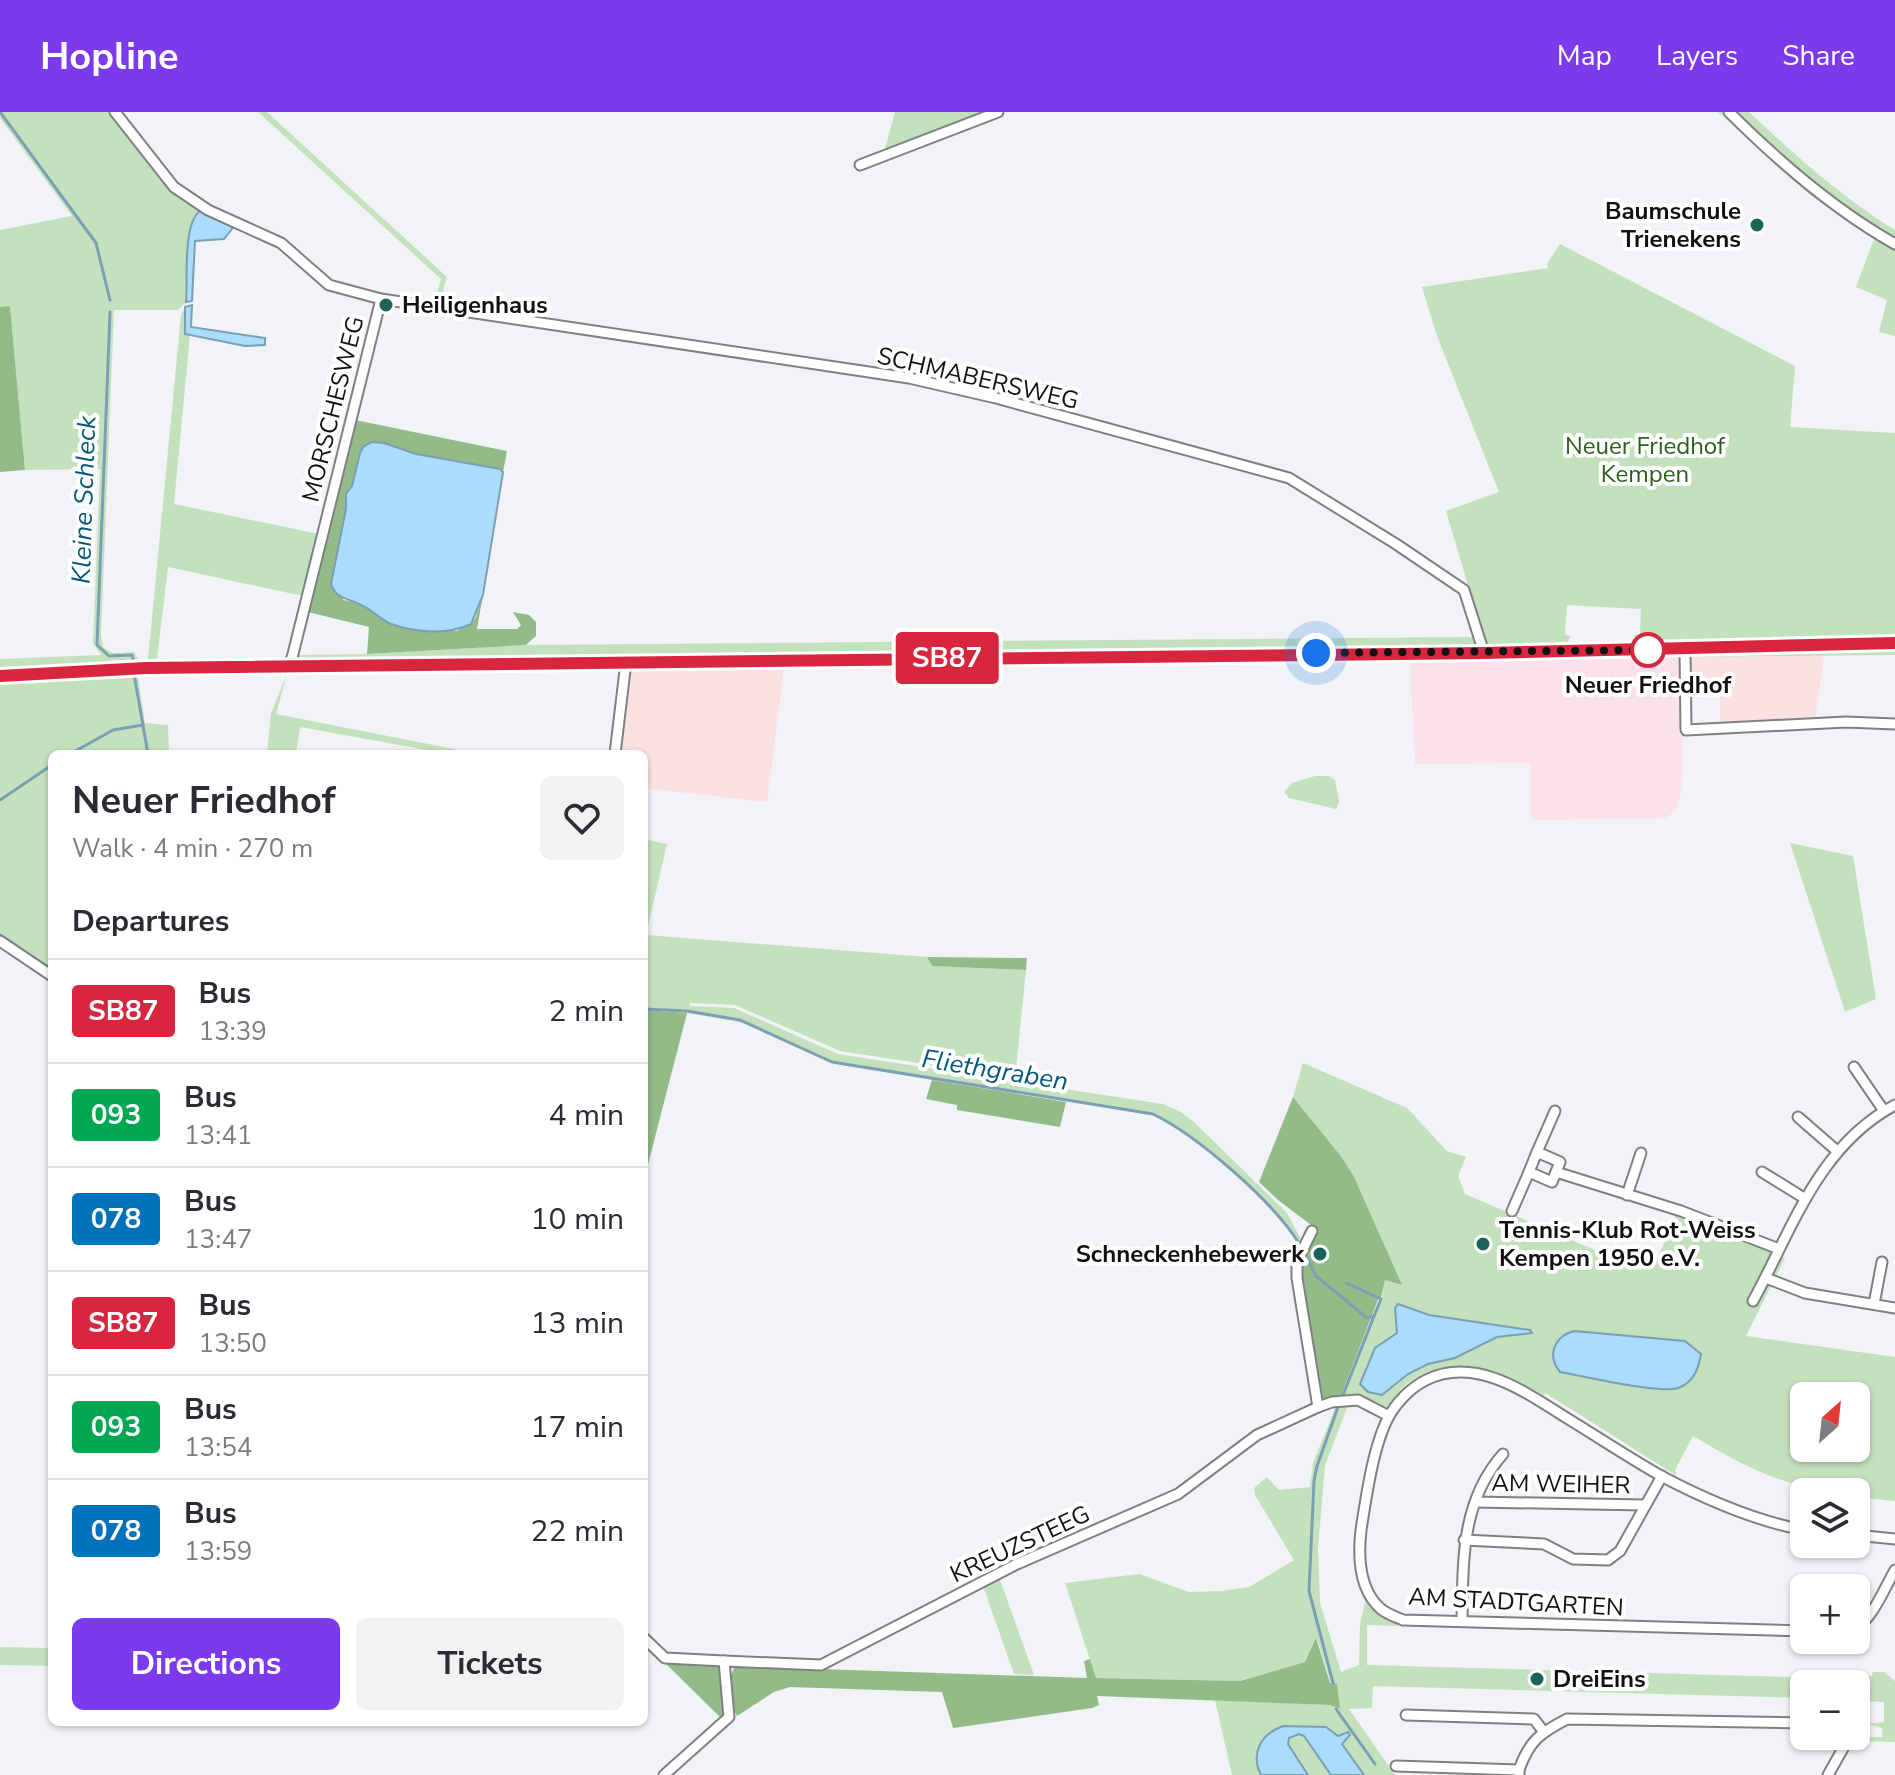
<!DOCTYPE html>
<html lang="en">
<head>
<meta charset="utf-8">
<style>
  :root { --surface:#fff; --page:#f2f2f3; --text:#2b2b33; --muted:#7c7c81; --line:#e1e1e2; --accent:#7c3aed }
  body { margin:0; font-family:"Nunito Sans",sans-serif; background:var(--page); color:var(--text); height:100vh; display:flex; flex-direction:column; font-size:30px; white-space:nowrap }
  * { box-sizing:border-box; margin:0 }
  p { font-size:26px; color:var(--muted) }
  .icon { flex:none; width:44px; height:44px; fill:none; stroke:currentColor; stroke-width:2; stroke-linecap:round; stroke-linejoin:round }
  .map { position:relative; flex:1; overflow:hidden }
  .sheet { position:absolute; left:48px; top:638px; width:600px; height:976px; display:flex; flex-direction:column; background:var(--surface); border-radius:12px; box-shadow:0 2px 6px #0004 }
  .sheet>* { flex:none }
  .badge { padding:0 16px; border-radius:6px; font-size:28px; line-height:52px }
  .needle { width:52px; rotate:27deg }
  .buttons { position:absolute; left:1790px; top:1270px; display:grid; gap:16px }
  .buttons a { display:grid; place-items:center; width:80px; height:80px; border-radius:12px; background:var(--surface); box-shadow:0 2px 6px #0004; font-size:40px }
  .you { position:absolute; width:40px; height:40px; margin:-20px; border:6px solid #fff; border-radius:50%; background:#1a73e8; box-shadow:0 0 0 12px #1a73e833 }
  .map>.badge { position:absolute; translate:-50% -50%; box-shadow:0 0 0 4px #fff }
  h2 { padding:0 24px; font-size:30px; line-height:72px }
  .round { display:grid; place-items:center; flex:none; width:84px; height:84px; border-radius:12px; background:var(--page) }
  .overview { display:flex; align-items:center; justify-content:space-between; height:136px; padding:0 24px }
  h1 { font-size:38px; font-weight:700; line-height:60px }
  .cta { display:flex; gap:16px; margin-top:auto; padding:16px 24px }
  .cta a { flex:1; height:92px; border-radius:12px; background:var(--accent); color:#fff; font-size:32px; font-weight:700; line-height:92px; text-align:center }
  .cta a+a { background:var(--page); color:var(--text) }
  ul { padding:0; list-style:none }
  li { display:flex; align-items:center; gap:24px; height:104px; padding:0 24px; border-top:2px solid var(--line) }
  li div { flex:1 }
  li b { display:block; font-size:30px }
  li em { font-style:normal }
  li .badge { min-width:88px; font-weight:700; text-align:center }
  header { display:flex; align-items:center; gap:48px; box-sizing:border-box; height:112px; padding:0 40px; background:var(--accent); color:#fff }
  header strong { font-size:38px }
  nav { display:flex; gap:44px; margin-inline-start:auto; font-size:28px }
  .map>svg:first-child { display:block }
</style>
</head>
<body>
<header>
<strong>Hopline</strong>
<nav><a>Map</a><a>Layers</a><a>Share</a></nav>
</header>
<div class="map">
<svg width="1895" height="1663" viewBox="0 0 1895 1663">
  <rect width="100%" height="100%" fill="#f1f3f6"/>
  <!-- commercial -->
  <g fill="#fce1e2">
    <polygon points="1824,544 1815,608 1720,613 1720,570 1688,570 1688,545"/>
    <polygon points="784,556 767,690 644,676 644,642 618,642 629,558"/>
  </g>
  <!-- industrial -->
  <polygon fill="#fae1ea" points="1683,545 1682,676 1676,698 1666,706 1531,708 1531,651 1415,652 1410,549"/>
  <!-- green -->
  <g fill="#c4e1bd" fill-rule="evenodd">
    <polygon points="0,0 109,0 173,77 201,98 197,100 186,190 178,198 114,198 101,523 103,535 113,541 134,540 138,547 108,549 107,554 0,559 0,547 101,543 93,531 100,357 25,358 10,194 0,195 0,118 72,104 0,6"/>
    <polygon points="258,0 267,0 447,165 439,193 434,192 441,167"/>
    <polygon points="895,0 988,0 884,40"/>
    <polygon points="1718,0 1722,0 1762,38 1895,136 1895,224 1879,220 1887,188 1856,175 1874,127 1810,83"/>
    <path d="M 1734,0 L 1749,0 C 1795,43 1841,85 1895,118 L 1895,126 L 1832,86 Z"/>
    <polygon points="1560,132 1795,254 1790,315 1895,321 1895,526 1637,532 1634,523 1640,522 1641,497 1567,493 1565,523 1571,524 1566,533 1486,534 1446,399 1499,380 1437,224 1422,175 1548,156 1547,152"/>
    <polygon points="185,195 185,221 190,223 174,392 319,422 303,484 168,455 157,547 148,548 181,203"/>
    <polygon points="1475,525 1476,534 300,549 297,543 367,542 526,533"/>
    <polygon points="1895,538 1895,543 1688,545 1692,541"/>
    <polygon points="1671,542 1677,545 629,558 802,553"/>
    <polygon points="481,556 619,558 622,565 612,642 610,642 619,558 287,562 276,602 479,642 449,642 300,615 296,642 267,642 271,601 287,562 289,559"/>
    <polygon points="275,559 279,562 138,565 145,611 168,613 169,642 52,642 52,859 0,825 0,569 137,561"/>
    <polygon points="1315,664 1329,664 1335,668 1339,690 1336,697 1289,686 1284,680 1292,671"/>
    <path d="M 644,727 L 667,732 L 646,823 L 927,845 L 932,854 L 1026,858 L 1015,966 L 840,939 L 735,893 L 690,891 L 690,894 L 734,896 L 838,942 L 1163,992 L 1181,1000 L 1195,1011 L 1287,1101 L 1303,1131 L 1300,1135 C 1274,1092 1199,1025 1153,1003 L 841,953 L 740,910 L 687,901 L 644,898 Z"/>
    <polygon points="1790,731 1853,744 1876,887 1845,900"/>
    <path d="M 1303,951 L 1407,996 L 1447,1039 L 1466,1045 L 1458,1064 L 1465,1082 L 1641,1158 L 1645,1143 L 1658,1145 L 1676,1103 L 1785,1146 L 1746,1224 L 1895,1245 L 1895,1389 L 1856,1385 L 1856,1380 C 1791,1380 1747,1356 1693,1324 L 1675,1358 L 1677,1364 L 1547,1282 L 1543,1283 C 1502,1260 1446,1238 1404,1274 C 1396,1281 1393,1291 1383,1296 L 1355,1283 L 1341,1284 L 1381,1185 L 1385,1167 L 1401,1173 L 1340,1043 L 1293,985 ZM 1804,1284 L 1856,1284 L 1856,1336 L 1804,1336 Z"/>
    <polygon points="1348,1293 1325,1354 1318,1437 1320,1491 1341,1560 1359,1553 1360,1513 1366,1485 1380,1501 1396,1509 1397,1514 1367,1513 1367,1553 1855,1567 1856,1570 1864,1570 1865,1564 1872,1564 1873,1560 1884,1560 1895,1569 1895,1630 1854,1629 1857,1621 1864,1625 1882,1625 1882,1616 1867,1612 1884,1610 1884,1590 1861,1589 1860,1607 1858,1609 1856,1572 1804,1572 1804,1586 1373,1574 1372,1596 1349,1597 1395,1663 1364,1663 1335,1622 1283,1614 1259,1661 1261,1663 1232,1663 1215,1588 1329,1593 1339,1597 1317,1527 1305,1550 1240,1569 1096,1566 1065,1471 1139,1462 1189,1480 1221,1479 1249,1475 1294,1448 1255,1383 1254,1376 1267,1365 1279,1378 1310,1375 1313,1351 1336,1294"/>
    <polygon points="999,1465 1034,1563 1014,1562 983,1474"/>
    <polygon points="0,1535 52,1536 52,1554 0,1553"/>
    <polygon points="1299,1622 1304,1624 1331,1663 1308,1663 1288,1632 1288,1627"/>
  </g>
  <!-- forest -->
  <g fill="#93bb88">
    <polygon points="10,194 25,358 0,360 0,195"/>
    <polygon points="355,308 507,339 503,360 500,357 416,342 384,331 360,341 352,374 346,382 343,488 355,490 389,511 457,519 475,507 483,483 477,517 517,517 521,513 513,500 529,503 536,510 536,524 526,533 367,542 369,515 308,500"/>
    <polygon points="927,845 1027,846 1026,858 932,854"/>
    <polygon points="644,898 687,901 644,1068"/>
    <polygon points="932,968 1066,990 1060,1015 957,998 957,993 926,987"/>
    <polygon points="1293,985 1340,1043 1354,1065 1402,1173 1385,1168 1381,1185 1379,1185 1341,1284 1324,1289 1320,1286 1299,1164 1300,1144 1319,1119 1278,1088 1259,1070"/>
    <path d="M 1316,1526 L 1330,1571 L 1337,1572 L 1340,1597 L 1329,1593 L 1097,1584 L 1099,1593 L 1092,1596 L 953,1616 L 942,1580 L 790,1575 L 774,1580 L 737,1604 C 729,1590 727,1568 735,1554 L 1087,1566 L 1084,1549 L 1090,1547 L 1096,1566 L 1240,1569 L 1305,1550 Z"/>
    <polygon points="657,1543 669,1552 719,1554 726,1593 721,1606"/>
  </g>
  <!-- water -->
  <g fill="#aadcfb" stroke="#7c9fb5" stroke-width="2">
    <path d="M 201,98 L 232,114 L 232,117 L 224,127 L 195,129 L 192,189 L 186,190 C 188,169 182,110 201,98 Z"/>
    <polygon points="192,193 191,215 265,226 265,233 245,234 185,222 185,195"/>
    <path d="M 372,330 L 384,331 L 416,342 L 500,357 L 503,360 L 483,483 L 471,512 C 448,523 416,521 391,512 C 380,507 371,497 359,492 C 346,485 337,488 331,472 L 346,397 L 346,382 L 352,374 L 360,341 L 363,335 Z"/>
    <polygon points="1398,1192 1429,1203 1530,1218 1532,1221 1497,1225 1455,1246 1428,1252 1408,1262 1382,1283 1368,1280 1360,1272 1375,1236 1397,1221 1395,1196"/>
    <path d="M 1574,1219 L 1685,1229 L 1701,1242 C 1699,1256 1693,1271 1678,1276 C 1657,1282 1585,1264 1560,1260 C 1546,1243 1555,1224 1574,1219 Z"/>
    <path d="M 1283,1614 L 1326,1615 L 1338,1624 L 1348,1620 L 1350,1623 L 1342,1632 L 1364,1663 L 1331,1663 L 1304,1624 L 1299,1622 L 1289,1626 L 1288,1632 L 1308,1663 L 1261,1663 C 1250,1641 1261,1622 1283,1614 Z"/>
  </g>
  <g fill="none" stroke-linecap="round" stroke-linejoin="round">
    <!-- stream -->
    <g stroke="#7c9fb5" stroke-width="3">
      <polyline points="0,0 96,131 110,188"/>
      <polyline points="110,200 97,533 109,544 132,543 133,547"/>
      <polyline points="134,562 148,642"/>
      <polyline points="70,642 113,618 143,613"/>
      <polyline points="0,688 52,653"/>
      <polyline points="0,823 52,858"/>
      <path d="M 644,897 L 687,899 L 740,908 L 832,950 L 1153,1002 C 1198,1024 1274,1090 1300,1133"/>
      <polyline points="1305,1142 1316,1164 1367,1206 1374,1204 1343,1283"/>
      <polyline points="1346,1171 1381,1187 1374,1204"/>
      <polyline points="1333,1571 1309,1479 1314,1369 1317,1354 1338,1295"/>
      <polyline points="1336,1597 1375,1652"/>
    </g>
    <defs>
      <g id="minor">
        <polyline points="115,0 174,75 208,98 281,131 329,173 381,187 909,266 996,286 1289,366 1396,432 1464,478 1484,541"/>
        <path d="M 1729,0 C 1779,50 1833,97 1895,132"/>
        <polyline points="860,53 998,0"/>
        <polyline points="1685,538 1686,618 1846,610 1895,612"/>
        <polyline points="287,554 292,546 381,187"/>
        <polyline points="0,564 146,556 1484,541 1895,532"/>
        <polyline points="615,642 626,550"/>
        <polyline points="0,829 52,864"/>
        <polyline points="1854,955 1884,999"/>
        <polyline points="1798,1005 1837,1039"/>
        <polygon points="1537,1040 1560,1050 1552,1070 1529,1060"/>
        <polyline points="1537,1040 1555,999"/>
        <polyline points="1556,1060 1681,1099 1779,1137"/>
        <polyline points="1762,1060 1804,1086"/>
        <polyline points="1627,1083 1641,1041"/>
        <polyline points="1512,1099 1529,1060"/>
        <polyline points="1312,1119 1297,1149 1297,1166 1318,1295"/>
        <polyline points="1766,1166 1805,1181 1895,1196"/>
        <path d="M 1753,1189 C 1792,1118 1818,1034 1895,993"/>
        <polyline points="1874,1192 1882,1150"/>
        <polyline points="1476,1390 1645,1393"/>
        <path d="M 1804,1418 C 1755,1409 1707,1388 1663,1365 C 1631,1347 1601,1327 1570,1308 C 1528,1282 1477,1243 1426,1268 C 1410,1276 1396,1291 1388,1306 C 1373,1335 1366,1386 1361,1418 C 1358,1444 1359,1478 1381,1497 C 1387,1502 1396,1505 1403,1508 L 1804,1519"/>
        <polyline points="1856,1423 1895,1427"/>
        <polyline points="1464,1428 1544,1432 1573,1447 1608,1448 1620,1439 1662,1364"/>
        <path d="M 1462,1508 C 1463,1449 1461,1389 1503,1342"/>
        <path d="M 1856,1516 C 1873,1506 1885,1475 1895,1458"/>
        <polyline points="644,1526 665,1546 724,1549"/>
        <polyline points="1406,1603 1534,1607 1543,1619"/>
        <polyline points="1396,1654 1519,1658 1519,1663"/>
        <path d="M 1519,1658 C 1529,1629 1540,1621 1567,1607 L 1804,1611"/>
        <polyline points="664,1663 729,1605 724,1549 821,1553 1017,1452 1178,1382 1257,1323 1318,1295 1332,1290 1358,1288 1389,1304"/>
        <polyline points="1828,1663 1850,1624"/>
      </g>
    </defs>
    <!-- minor casing -->
    <use href="#minor" stroke="#7f8084" stroke-width="13"/>
    <!-- minor -->
    <use href="#minor" stroke="#fff" stroke-width="9"/>
  </g>
  <g fill="none" stroke-linecap="round" stroke-linejoin="round">
    <defs>
      <polyline id="line" points="0,564 146,556 1484,541 1895,531"/>
    </defs>
    <!-- line casing -->
    <use href="#line" stroke="#fff" stroke-width="18"/>
    <!-- line -->
    <use href="#line" stroke="#d7263d" stroke-width="12"/>
    <!-- walk -->
    <polyline stroke="#111112" stroke-width="8" stroke-dasharray="0 14.4" points="1316,541 1659,538 1648,538"/>
  </g>
  <!-- markers -->
  <g fill="#1c6459" stroke="#fff" stroke-width="3">
    <circle cx="1757" cy="113" r="8"/>
    <circle cx="386" cy="193" r="8"/>
    <circle cx="1483" cy="1132" r="8"/>
    <circle cx="1320" cy="1142" r="8"/>
    <circle cx="1537" cy="1567" r="8"/>
  </g>
  <circle fill="#fff" stroke="#d7263d" stroke-width="4" cx="1648" cy="538" r="16"/>
  <g text-anchor="middle" dominant-baseline="central" stroke-width="8" stroke-linejoin="round" paint-order="stroke">
    <!-- poi labels -->
    <g font-size="24" font-weight="bold" fill="#111112" stroke="#fff" text-anchor="start">
      <text x="1741" y="99" text-anchor="end">Baumschule<tspan x="1741" dy="28">Trienekens</tspan></text>
      <text x="402" y="193">Heiligenhaus</text>
      <text x="1499" y="1118">Tennis-Klub Rot-Weiss<tspan x="1499" dy="28">Kempen 1950 e.V.</tspan></text>
      <text x="1304" y="1142" text-anchor="end">Schneckenhebewerk</text>
      <text x="1553" y="1567">DreiEins</text>
    </g>
    <!-- street labels -->
    <g font-size="24" fill="#111112" stroke="#fff">
      <text transform="translate(978 266) rotate(13)">SCHMABERSWEG</text>
      <text transform="translate(333 297) rotate(-76)">MORSCHESWEG</text>
      <text transform="translate(1561 1372) rotate(1)">AM WEIHER</text>
      <text transform="translate(1020 1432) rotate(-25)">KREUZSTEEG</text>
      <text transform="translate(1516 1490) rotate(3)">AM STADTGARTEN</text>
    </g>
    <!-- park labels -->
    <g font-size="24" fill="#2c601c" stroke="#fff">
      <text x="1645" y="334">Neuer Friedhof<tspan x="1645" dy="28">Kempen</tspan></text>
    </g>
    <!-- stop labels -->
    <g font-size="24" font-weight="bold" fill="#111112" stroke="#fff">
      <text x="1648" y="573">Neuer Friedhof</text>
    </g>
    <!-- water labels -->
    <g font-size="26" font-style="italic" fill="#04587c" stroke="#fff">
      <text transform="translate(84 388) rotate(-88)">Kleine Schleck</text>
      <text transform="translate(995 958) rotate(9)">Fliethgraben</text>
    </g>
  </g>
</svg>
<div class="buttons">
<a><svg class="needle" viewBox="-14 -14 28 28"><path d="M0-13l5 13h-10z" fill="#e53935"/><path d="M0 13l5-13h-10z" fill="#7c7c81"/></svg></a>
<a><svg class="icon" aria-label="layers" viewBox="0 0 24 24"><path d="M12 4l9 5-9 5-9-5zM3 14l9 5 9-5"/></svg></a>
<a>+</a>
<a>−</a>
</div>
<div class="you" style="left:1316px;top:541px"></div>
<b class="badge" style="left:947px;top:546px;background:#d7263d;color:#fff">SB87</b>
<section class="sheet">
<div class="overview"><div><h1>Neuer Friedhof</h1><p>Walk · 4 min · 270 m</p></div><a class="round"><svg class="icon" aria-label="heart" viewBox="0 0 24 24"><path d="M12 20l-8-8c-3-5 5-10 8-4 3-6 11-1 8 4z"/></svg></a></div>
<h2>Departures</h2>
<ul>
<li><span class="badge" style="background:#d7263d;color:#fff">SB87</span><div><b>Bus</b><p>13:39</p></div><em>2 min</em></li>
<li><span class="badge" style="background:#00a651;color:#fff">093</span><div><b>Bus</b><p>13:41</p></div><em>4 min</em></li>
<li><span class="badge" style="background:#0072bc;color:#fff">078</span><div><b>Bus</b><p>13:47</p></div><em>10 min</em></li>
<li><span class="badge" style="background:#d7263d;color:#fff">SB87</span><div><b>Bus</b><p>13:50</p></div><em>13 min</em></li>
<li><span class="badge" style="background:#00a651;color:#fff">093</span><div><b>Bus</b><p>13:54</p></div><em>17 min</em></li>
<li><span class="badge" style="background:#0072bc;color:#fff">078</span><div><b>Bus</b><p>13:59</p></div><em>22 min</em></li>
</ul>
<div class="cta"><a>Directions</a><a>Tickets</a></div>
</section>
</div>
</body>
</html>
